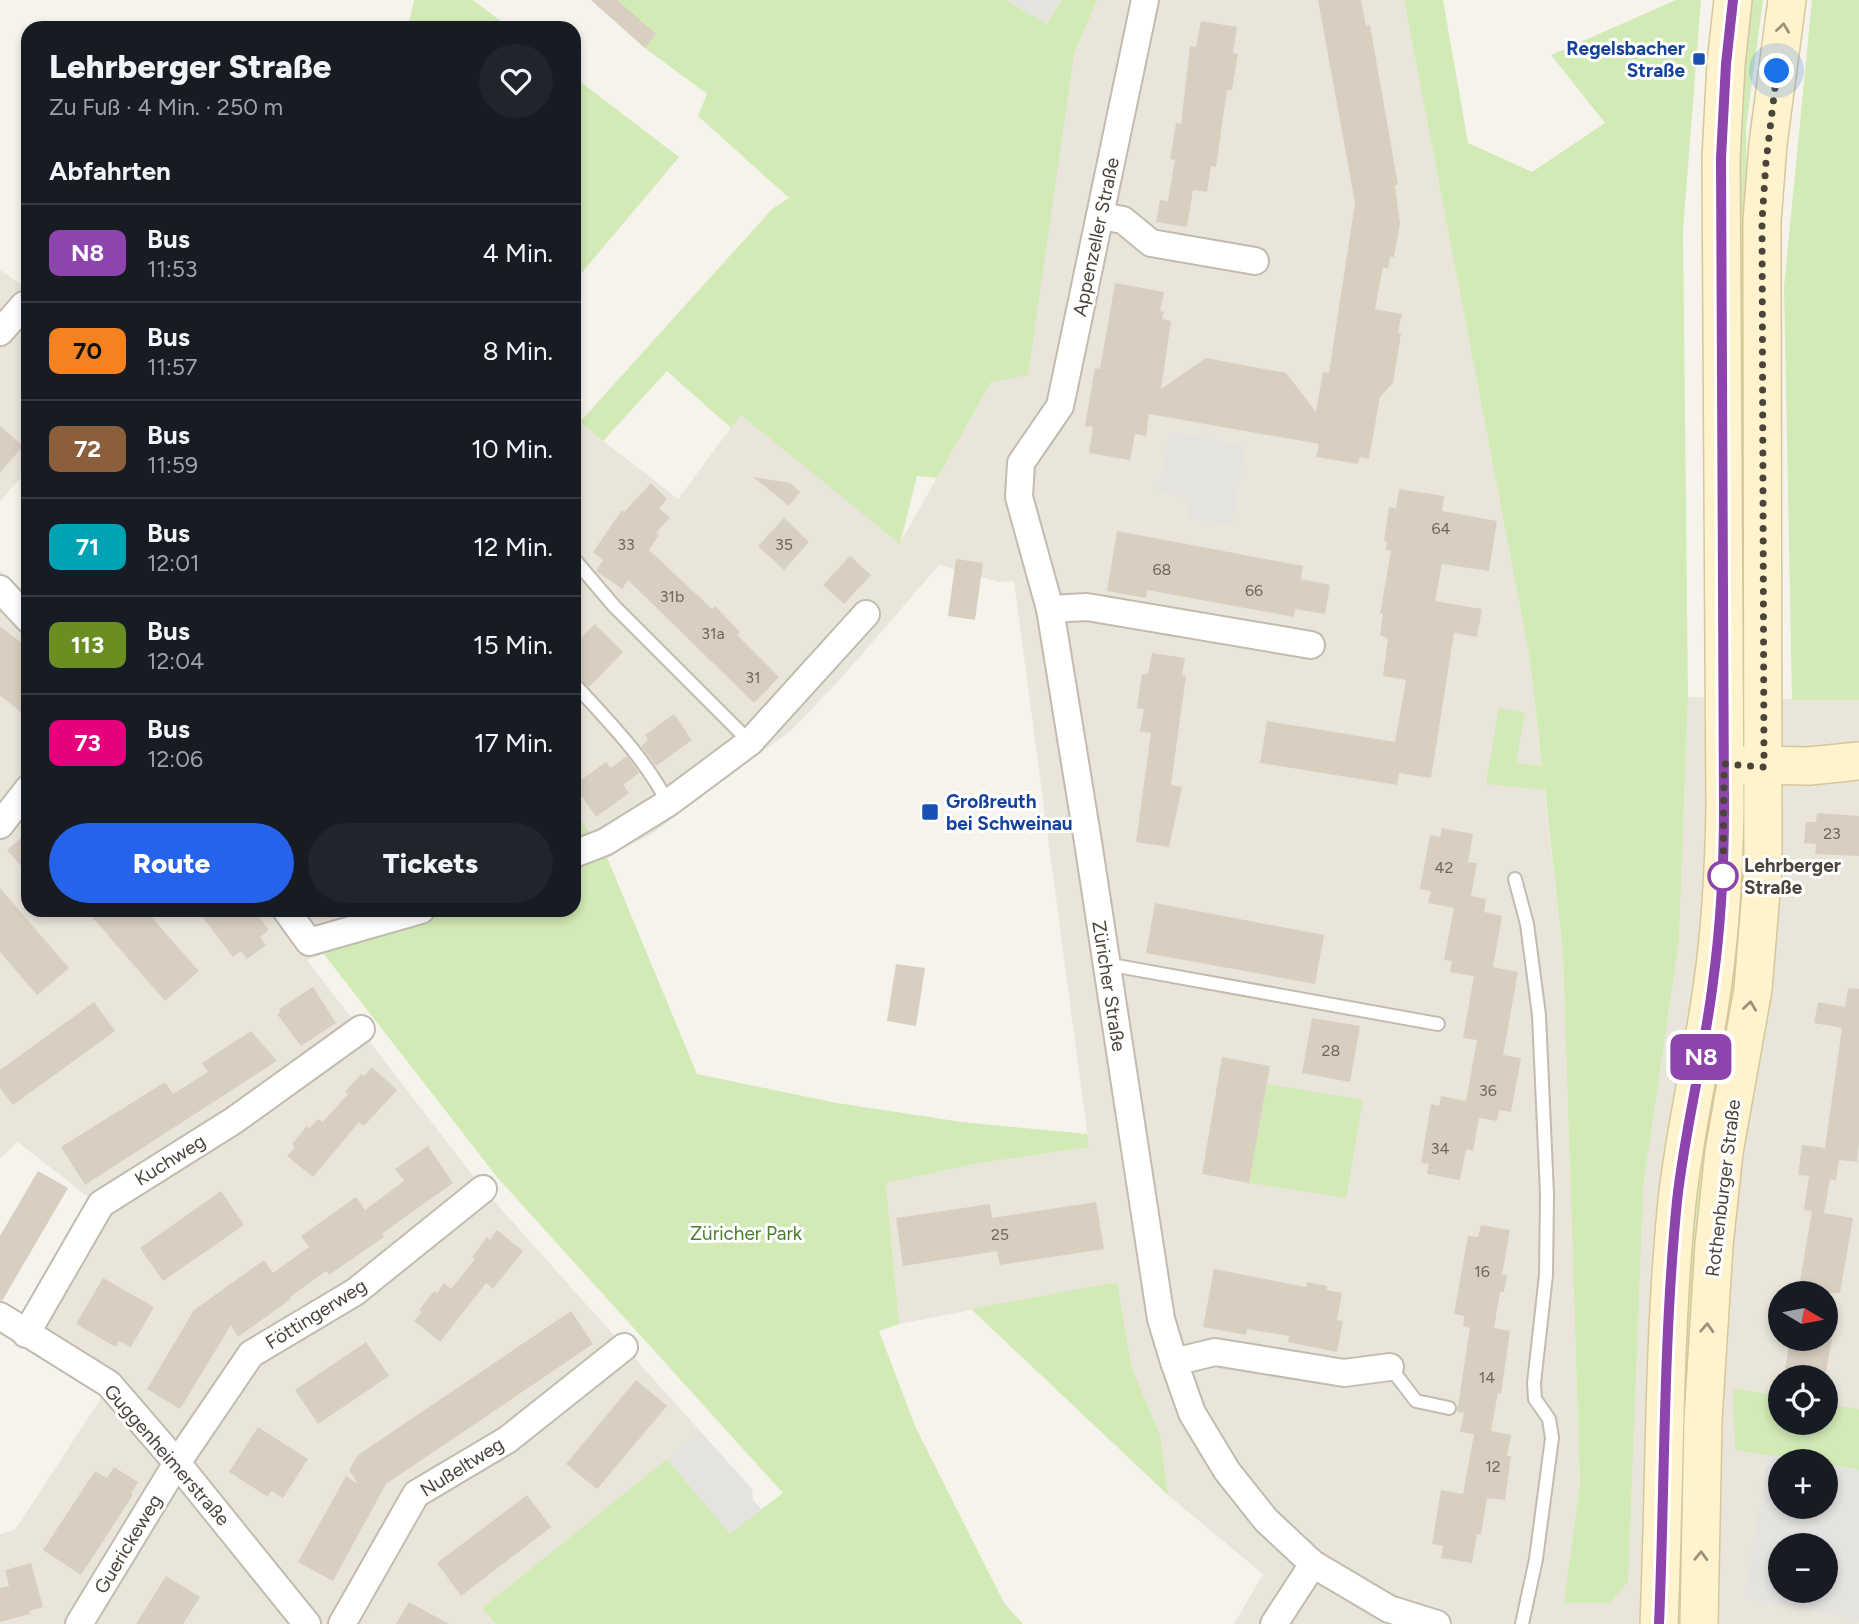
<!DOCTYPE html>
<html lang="de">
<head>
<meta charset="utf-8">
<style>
  :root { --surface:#171b24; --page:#20242c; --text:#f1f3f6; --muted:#9ea1a6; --line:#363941; --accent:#2563eb }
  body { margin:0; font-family:Figtree,sans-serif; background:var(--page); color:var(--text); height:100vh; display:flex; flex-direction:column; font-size:26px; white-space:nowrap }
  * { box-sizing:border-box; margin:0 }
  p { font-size:23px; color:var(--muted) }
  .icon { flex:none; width:38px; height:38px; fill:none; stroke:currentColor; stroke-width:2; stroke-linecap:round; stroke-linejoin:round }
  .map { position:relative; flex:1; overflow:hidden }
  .side { position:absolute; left:21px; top:21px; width:560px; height:896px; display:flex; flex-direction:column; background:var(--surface); border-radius:21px; box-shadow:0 4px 10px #0003 }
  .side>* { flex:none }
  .badge { padding:0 14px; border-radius:10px; font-size:24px; line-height:46px }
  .needle { width:46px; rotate:100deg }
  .fabs { position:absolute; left:1768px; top:1281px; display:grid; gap:14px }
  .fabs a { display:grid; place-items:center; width:70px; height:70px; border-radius:50%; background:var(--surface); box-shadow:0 4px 10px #0003; font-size:35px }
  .you { position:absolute; width:35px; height:35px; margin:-18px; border:5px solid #fff; border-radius:50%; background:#1a73e8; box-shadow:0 0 0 10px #1a73e833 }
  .map>.badge { position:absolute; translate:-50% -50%; box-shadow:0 0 0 4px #fff }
  h2 { padding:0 28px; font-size:26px; line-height:63px }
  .round { display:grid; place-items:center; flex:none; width:74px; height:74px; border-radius:37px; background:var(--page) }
  .summary { display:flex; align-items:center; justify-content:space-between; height:119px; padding:0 28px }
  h1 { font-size:33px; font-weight:800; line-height:52px }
  .action { display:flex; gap:14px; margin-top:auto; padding:14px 28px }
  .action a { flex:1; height:80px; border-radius:42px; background:var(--accent); color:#fff; font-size:28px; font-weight:800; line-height:80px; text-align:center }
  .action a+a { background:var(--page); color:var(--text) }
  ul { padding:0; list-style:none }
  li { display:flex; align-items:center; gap:21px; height:98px; padding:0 28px; border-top:2px solid var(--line) }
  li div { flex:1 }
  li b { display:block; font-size:26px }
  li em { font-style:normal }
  li .badge { min-width:77px; font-weight:700; text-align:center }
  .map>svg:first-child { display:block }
</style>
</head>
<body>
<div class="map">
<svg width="1859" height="1624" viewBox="0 0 1859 1624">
  <rect width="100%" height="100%" fill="#f6f3ec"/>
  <!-- residential -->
  <g fill="#eae5da" fill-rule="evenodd">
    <path d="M 1097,0 L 1404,0 L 1529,654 L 1563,955 L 1580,1484 L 1565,1603 L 1609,1603 L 1643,1188 L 1679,941 L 1688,697 L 1859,700 L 1859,1409 L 1825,1404 L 1825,1377 L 1780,1377 L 1780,1396 L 1734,1388 L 1806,1461 L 1780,1461 L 1780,1507 L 1825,1507 L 1859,1470 L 1859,1624 L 1234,1624 L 1263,1574 L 1168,1495 L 1160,1435 L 1132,1368 L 1117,1282 L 899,1324 L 886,1183 L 975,1164 L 1089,1147 L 1014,581 L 999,582 L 939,565 L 844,675 L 793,729 L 649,836 L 606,855 L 574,810 L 574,418 L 678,499 L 741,414 L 900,543 L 991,382 L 1074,54 ZM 1780,1293 L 1825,1293 L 1825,1339 L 1780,1339 ZM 1780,1545 L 1825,1545 L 1825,1591 L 1780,1591 Z"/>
    <polygon points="0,270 28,289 28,470 0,501"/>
    <polygon points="0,570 28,600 28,910 446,910 307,960 483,1189 701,1432 482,1608 496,1624 0,1624 0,1534 15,1530 103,1395 14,1339 93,1201 18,1142 0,1158"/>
  </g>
  <!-- green -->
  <g fill="#d2eab5">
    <polygon points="414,0 473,0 510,28 408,28"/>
    <polygon points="591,0 1006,0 1047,24 1061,0 1097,0 1074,54 1028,375 991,382 937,478 917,476 900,544 741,415 731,428 667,371 603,441 580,422 772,209 789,198 698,116 707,94 645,48"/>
    <polygon points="1404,0 1443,0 1468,143 1532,172 1605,123 1551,55 1676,0 1701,0 1683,230 1688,697 1679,941 1643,1188 1628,1582 1609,1603 1564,1603 1580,1484 1563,955 1545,790 1486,784 1499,708 1525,713 1516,763 1542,766 1529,654"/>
    <polygon points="1744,0 1763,0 1746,127 1748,275 1746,585 1744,547 1735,494 1736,71"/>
    <polygon points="1812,0 1859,0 1859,700 1792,700 1784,287"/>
    <polygon points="574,77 679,157 574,282"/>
    <polygon points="574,810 606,855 697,1074 837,1103 962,1122 1087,1134 1089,1147 975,1164 886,1183 899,1324 879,1331 915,1426 1004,1603 1023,1624 496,1624 482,1608 667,1459 730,1533 783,1493 497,1177 323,953 446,910 574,910"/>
    <polygon points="1735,825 1752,826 1689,1593 1681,1593 1684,1470 1676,1353"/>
    <polygon points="1267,1084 1363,1100 1346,1198 1249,1183"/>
    <polygon points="1117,1282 1132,1368 1160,1435 1168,1495 971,1309"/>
    <polygon points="1733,1388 1780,1396 1780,1423 1825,1423 1825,1404 1859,1409 1859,1470 1825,1464 1825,1461 1806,1461 1735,1450"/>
  </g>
  <!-- parking -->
  <g fill="#e5e3e0" fill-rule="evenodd">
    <polygon points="1006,0 1061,0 1047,24"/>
    <polygon points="1170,432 1246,446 1231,526 1187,518 1191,498 1158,492"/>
    <polygon points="701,1432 752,1489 753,1500 761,1509 730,1534 667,1459"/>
    <path d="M 1768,1455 L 1808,1461 L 1780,1461 L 1780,1507 L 1825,1507 L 1825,1464 L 1859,1470 L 1859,1619 L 1744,1599 ZM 1780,1545 L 1825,1545 L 1825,1591 L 1780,1591 Z"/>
  </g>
  <!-- building -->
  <g fill="#d8cfc1">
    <polygon points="591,0 617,0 656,34 645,48"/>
    <polygon points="1318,0 1361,0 1366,26 1370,25 1398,185 1395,185 1400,224 1394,257 1390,257 1388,269 1383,267 1375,309 1402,314 1398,332 1401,334 1393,383 1380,397 1369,459 1360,457 1358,464 1316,457 1319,444 1149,414 1146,436 1135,434 1130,460 1089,453 1093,427 1085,426 1095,368 1100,369 1115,283 1164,292 1160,311 1164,312 1162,319 1171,321 1161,389 1206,358 1286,373 1316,412 1323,372 1329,373 1355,203"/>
    <polygon points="1201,21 1237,27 1233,53 1238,54 1232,90 1227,90 1216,167 1211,166 1207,192 1193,190 1187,227 1156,222 1160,200 1168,201 1175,160 1170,159 1176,123 1181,124 1190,46 1196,47"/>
    <polygon points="0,426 23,446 0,473"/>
    <polygon points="753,477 790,483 800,492 789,506"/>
    <polygon points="651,483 667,499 659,508 670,518 656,533 659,535 649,550 712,609 715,606 740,632 737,635 779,677 754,703 628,580 622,589 596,571 603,560 593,552 622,510 624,512"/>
    <polygon points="1399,489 1444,496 1442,511 1497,521 1489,571 1442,564 1435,601 1482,609 1477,637 1454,633 1431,778 1399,773 1397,785 1260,763 1267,721 1395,742 1406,680 1383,676 1388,639 1380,635 1383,614 1380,614 1391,551 1386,550 1387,542 1384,541 1389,507 1396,508"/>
    <polygon points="784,518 809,542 784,570 758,546"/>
    <polygon points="1117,531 1303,566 1301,579 1330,585 1325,614 1295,609 1294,617 1147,590 1146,598 1107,591"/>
    <polygon points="850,556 871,575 844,604 823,585"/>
    <polygon points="956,559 983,563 975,620 948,616"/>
    <polygon points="595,624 623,652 589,687 581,680 574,680 574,645"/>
    <polygon points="0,626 28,648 28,718 0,695"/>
    <polygon points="1152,653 1185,658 1182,675 1186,676 1171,785 1182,787 1169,847 1136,842 1151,733 1140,731 1144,709 1137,708 1142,674 1148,674"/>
    <polygon points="674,714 692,740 656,766 641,746 648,740 645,735"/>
    <polygon points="627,756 639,773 623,785 629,793 596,817 574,785 606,762 611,768"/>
    <polygon points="1817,813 1859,816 1859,856 1815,854 1816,844 1804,843 1806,822 1816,822"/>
    <polygon points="1442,828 1473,834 1468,862 1477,863 1471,896 1486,899 1484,912 1502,916 1493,967 1518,972 1503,1055 1521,1058 1511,1112 1499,1110 1497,1121 1479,1118 1473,1151 1466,1149 1460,1180 1427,1174 1429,1164 1421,1163 1431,1104 1439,1106 1441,1096 1466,1101 1477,1040 1463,1038 1474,976 1450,972 1452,961 1444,960 1454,908 1428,903 1431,891 1420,889 1430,835 1440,837"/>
    <polygon points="28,832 28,874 7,850"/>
    <polygon points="0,888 69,968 37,995 0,952"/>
    <polygon points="1155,903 1324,935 1315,984 1146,953"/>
    <polygon points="86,910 145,910 199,971 165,1001"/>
    <polygon points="197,910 254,910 269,930 260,937 266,945 247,959 241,951 233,957"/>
    <polygon points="896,964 925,968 916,1026 887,1021"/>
    <polygon points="313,987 336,1023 301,1046 277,1014 281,1012 279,1009"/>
    <polygon points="1848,988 1859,989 1859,1144 1857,1162 1839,1160 1836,1180 1830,1179 1824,1213 1853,1218 1840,1293 1798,1293 1812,1211 1804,1210 1809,1176 1798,1175 1802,1145 1825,1148 1842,1028 1814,1023 1818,1002 1845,1007"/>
    <polygon points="94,1002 115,1031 13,1105 0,1088 0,1070"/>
    <polygon points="1312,1018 1360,1026 1350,1082 1302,1073"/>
    <polygon points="251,1031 277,1061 85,1185 61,1147 165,1082 173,1094 208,1072 202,1063"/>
    <polygon points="1222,1057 1270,1066 1249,1183 1202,1174"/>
    <polygon points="372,1067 397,1090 364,1126 359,1122 313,1177 287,1156 295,1147 292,1144 307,1126 310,1128 318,1119 323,1122 348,1094 345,1092 361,1074 364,1076"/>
    <polygon points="428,1146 453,1183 394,1225 382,1234 384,1237 329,1275 326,1271 290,1297 291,1299 238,1337 231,1325 180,1409 147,1389 194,1310 264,1260 273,1273 309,1247 301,1236 356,1197 365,1210 404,1181 395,1169"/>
    <polygon points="38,1171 68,1188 2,1301 0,1300 0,1236"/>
    <polygon points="221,1191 244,1225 163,1281 140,1248"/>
    <polygon points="1096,1202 1104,1249 1000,1265 997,1251 903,1266 896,1218 990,1204 992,1218"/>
    <polygon points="1481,1225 1510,1230 1502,1275 1507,1275 1504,1292 1500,1292 1494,1328 1510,1331 1501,1394 1498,1393 1491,1431 1511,1435 1507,1456 1511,1456 1505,1500 1487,1498 1481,1535 1477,1534 1472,1563 1441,1558 1443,1546 1432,1544 1441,1490 1463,1494 1474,1434 1460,1432 1464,1413 1457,1412 1470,1328 1463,1326 1464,1316 1454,1314 1468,1236 1478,1237"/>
    <polygon points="497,1230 523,1251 493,1289 486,1283 440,1342 414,1321 422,1312 419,1310 434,1291 437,1293 444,1283 451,1289 475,1259 472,1257 487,1237 490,1240"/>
    <polygon points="1214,1269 1306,1287 1307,1282 1327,1286 1327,1290 1342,1293 1337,1320 1343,1321 1337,1352 1288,1342 1289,1336 1247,1329 1246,1335 1203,1327"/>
    <polygon points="103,1278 154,1307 131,1347 119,1341 116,1347 76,1324"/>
    <polygon points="571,1311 593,1344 386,1484 333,1581 298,1562 346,1476 358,1484 349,1470 358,1455"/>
    <polygon points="1790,1339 1832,1339 1825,1377 1784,1377"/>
    <polygon points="366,1342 389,1376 318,1424 295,1390"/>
    <polygon points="636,1380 667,1406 597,1489 566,1464"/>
    <polygon points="258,1427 308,1459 283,1498 271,1491 268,1497 229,1472"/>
    <polygon points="114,1467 138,1482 131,1494 133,1495 81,1575 43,1550 95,1471 107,1478"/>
    <polygon points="527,1495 551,1527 461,1596 437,1563"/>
    <polygon points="31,1563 43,1607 29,1611 30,1614 0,1622 0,1588 9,1586 5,1570"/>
    <polygon points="166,1576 200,1597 183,1624 136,1624"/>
    <polygon points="409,1602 449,1624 396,1624"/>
  </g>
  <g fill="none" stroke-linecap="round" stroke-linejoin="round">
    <defs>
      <g id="lane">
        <polyline points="574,559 614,606 750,742"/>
        <path d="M 578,688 C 612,725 645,759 668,803"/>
        <polyline points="1515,879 1527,924 1539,1015 1547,1194 1546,1275 1534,1383 1535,1399 1549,1419 1552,1438 1536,1559 1522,1624"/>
        <polyline points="1106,964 1438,1024"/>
        <polyline points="1390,1367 1416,1401 1449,1408"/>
      </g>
      <g id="street">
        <polyline points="1145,0 1060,406 1021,463 1019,497 1050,609 1088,842 1161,1319 1174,1362 1192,1413 1227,1471 1266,1520 1313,1564 1389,1609 1437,1624"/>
        <polyline points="1100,216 1123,220 1151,243 1255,261"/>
        <polyline points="0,332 24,305"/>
        <polyline points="0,589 28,619"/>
        <polyline points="1050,609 1087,607 1311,645"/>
        <polyline points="0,825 28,789"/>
        <polyline points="574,854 605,842 668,803 750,742 866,614"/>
        <polyline points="286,910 309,942 421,910"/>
        <polyline points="0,1316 109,1384 177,1463 307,1624"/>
        <polyline points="26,1334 101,1204 233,1121 361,1029"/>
        <polyline points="1174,1362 1215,1352 1344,1373 1390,1367"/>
        <polyline points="79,1624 177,1463 251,1354 355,1292 483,1189"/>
        <polyline points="342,1624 416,1494 507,1440 624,1347"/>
        <polyline points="1274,1624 1313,1564"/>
      </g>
      <g id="secondary">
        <polyline points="1741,765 1809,766 1859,761"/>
        <path d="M 1659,1624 C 1665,1483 1663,1342 1677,1201 C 1685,1128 1703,1056 1713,982 C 1721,924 1724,866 1725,808 L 1721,158 L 1726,64 L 1733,0"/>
        <polyline points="1699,1624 1703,1420 1714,1245 1724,1152 1753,989 1763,868 1762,221 1768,144 1787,0"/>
      </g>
    </defs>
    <!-- lane casing -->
    <use href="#lane" stroke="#c2bbae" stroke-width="16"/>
    <!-- street casing -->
    <use href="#street" stroke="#c2bbae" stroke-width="30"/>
    <!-- secondary casing -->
    <use href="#secondary" stroke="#d6c79b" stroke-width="40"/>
    <!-- lane -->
    <use href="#lane" stroke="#fff" stroke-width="12"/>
    <!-- street -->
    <use href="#street" stroke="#fff" stroke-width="26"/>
    <!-- secondary -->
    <use href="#secondary" stroke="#fff3cd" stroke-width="37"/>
  </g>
  <!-- one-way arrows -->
  <defs><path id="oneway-chevron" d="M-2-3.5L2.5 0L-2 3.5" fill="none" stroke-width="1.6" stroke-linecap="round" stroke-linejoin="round" transform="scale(1.75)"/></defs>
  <g stroke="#9c937c">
    <use href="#oneway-chevron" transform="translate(1783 28) rotate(-82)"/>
    <use href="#oneway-chevron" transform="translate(1750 1006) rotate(-82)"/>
    <use href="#oneway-chevron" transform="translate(1707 1328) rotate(-87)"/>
    <use href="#oneway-chevron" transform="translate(1701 1556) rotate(-88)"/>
  </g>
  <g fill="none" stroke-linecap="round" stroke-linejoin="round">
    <defs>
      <path id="line" d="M 1659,1624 C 1665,1483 1663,1342 1677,1201 C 1685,1128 1704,1056 1713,982 C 1721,924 1724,866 1724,808 L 1721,158 L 1726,64 L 1733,0"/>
    </defs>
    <!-- line casing -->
    <use href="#line" stroke="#fff" stroke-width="16"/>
    <!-- line -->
    <use href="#line" stroke="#8e44ad" stroke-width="10"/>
    <!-- walk -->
    <polyline stroke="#4b4439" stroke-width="7" stroke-dasharray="0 12.6" points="1723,876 1724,764 1764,767 1762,221 1766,162 1777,71"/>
  </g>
  <!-- markers -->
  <g fill="#1a4fb4" stroke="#fff" stroke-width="2.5">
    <rect x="1692" y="52" width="14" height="14" rx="3.5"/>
    <rect x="921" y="803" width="18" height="18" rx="3.5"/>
  </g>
  <circle fill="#fff" stroke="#8e44ad" stroke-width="3.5" cx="1723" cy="876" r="14"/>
  <g text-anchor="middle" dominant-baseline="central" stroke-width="6" stroke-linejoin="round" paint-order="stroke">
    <!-- number labels -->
    <g font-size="16" fill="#6e675b">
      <text x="1441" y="528">64</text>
      <text x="626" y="544">33</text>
      <text x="784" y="544">35</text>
      <text x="1162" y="569">68</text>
      <text x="1254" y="590">66</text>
      <text x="672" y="596">31b</text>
      <text x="713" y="633">31a</text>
      <text x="753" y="677">31</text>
      <text x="1832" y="833">23</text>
      <text x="1444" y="867">42</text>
      <text x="1331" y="1050">28</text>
      <text x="1488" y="1090">36</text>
      <text x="1440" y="1148">34</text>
      <text x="1000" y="1234">25</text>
      <text x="1482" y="1271">16</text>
      <text x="1487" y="1377">14</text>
      <text x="1493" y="1466">12</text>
    </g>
    <!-- transit labels -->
    <g font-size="19" font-weight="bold" fill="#164399" stroke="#fff" text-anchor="end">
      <text x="1685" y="48">Regelsbacher<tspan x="1685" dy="22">Straße</tspan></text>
      <text x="946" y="801" text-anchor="start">Großreuth<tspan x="946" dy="22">bei Schweinau</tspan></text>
    </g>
    <!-- street labels -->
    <g font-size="19" fill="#4b4439" stroke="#fff">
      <text transform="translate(1096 237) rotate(-78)">Appenzeller Straße</text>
      <text transform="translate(1109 986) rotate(81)">Züricher Straße</text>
      <text transform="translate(170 1160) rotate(-32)">Kuchweg</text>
      <text transform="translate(1723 1188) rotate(-83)">Rothenburger Straße</text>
      <text transform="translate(316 1314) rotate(-32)">Föttingerweg</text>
      <text transform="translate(167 1455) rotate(49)">Guggenheimerstraße</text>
      <text transform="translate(462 1467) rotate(-32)">Nußeltweg</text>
      <text transform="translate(128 1544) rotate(-59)">Guerickeweg</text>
    </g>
    <!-- stop labels -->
    <g font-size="19" font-weight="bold" fill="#4b4439" stroke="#fff" text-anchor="start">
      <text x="1744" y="865">Lehrberger<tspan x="1744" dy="22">Straße</tspan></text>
    </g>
    <!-- park labels -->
    <g font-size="19" fill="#4a7f2a" stroke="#fff">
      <text x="746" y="1233">Züricher Park</text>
    </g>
  </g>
</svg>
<div class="fabs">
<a><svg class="needle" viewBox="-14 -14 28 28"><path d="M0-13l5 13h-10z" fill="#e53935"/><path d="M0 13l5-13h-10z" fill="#9ea1a6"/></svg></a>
<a><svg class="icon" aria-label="locate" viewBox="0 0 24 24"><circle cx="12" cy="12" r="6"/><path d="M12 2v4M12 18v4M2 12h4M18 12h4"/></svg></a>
<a>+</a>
<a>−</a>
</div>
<div class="you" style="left:1777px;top:71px"></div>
<b class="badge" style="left:1701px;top:1057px;background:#8e44ad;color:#fff">N8</b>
<section class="side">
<div class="summary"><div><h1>Lehrberger Straße</h1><p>Zu Fuß · 4 Min. · 250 m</p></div><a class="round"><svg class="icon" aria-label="heart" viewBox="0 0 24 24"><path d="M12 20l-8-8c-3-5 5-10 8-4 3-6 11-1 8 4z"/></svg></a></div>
<h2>Abfahrten</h2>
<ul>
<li><span class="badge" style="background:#8e44ad;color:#fff">N8</span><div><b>Bus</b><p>11:53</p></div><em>4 Min.</em></li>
<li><span class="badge" style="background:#f58220;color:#111">70</span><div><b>Bus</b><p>11:57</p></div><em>8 Min.</em></li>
<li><span class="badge" style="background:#8b5e3c;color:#fff">72</span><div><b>Bus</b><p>11:59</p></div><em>10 Min.</em></li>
<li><span class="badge" style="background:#00a3b4;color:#fff">71</span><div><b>Bus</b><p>12:01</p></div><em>12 Min.</em></li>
<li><span class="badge" style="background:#6b8e23;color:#fff">113</span><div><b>Bus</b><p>12:04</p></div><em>15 Min.</em></li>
<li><span class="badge" style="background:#e6007e;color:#fff">73</span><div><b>Bus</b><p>12:06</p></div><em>17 Min.</em></li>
</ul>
<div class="action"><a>Route</a><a>Tickets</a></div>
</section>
</div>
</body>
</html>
